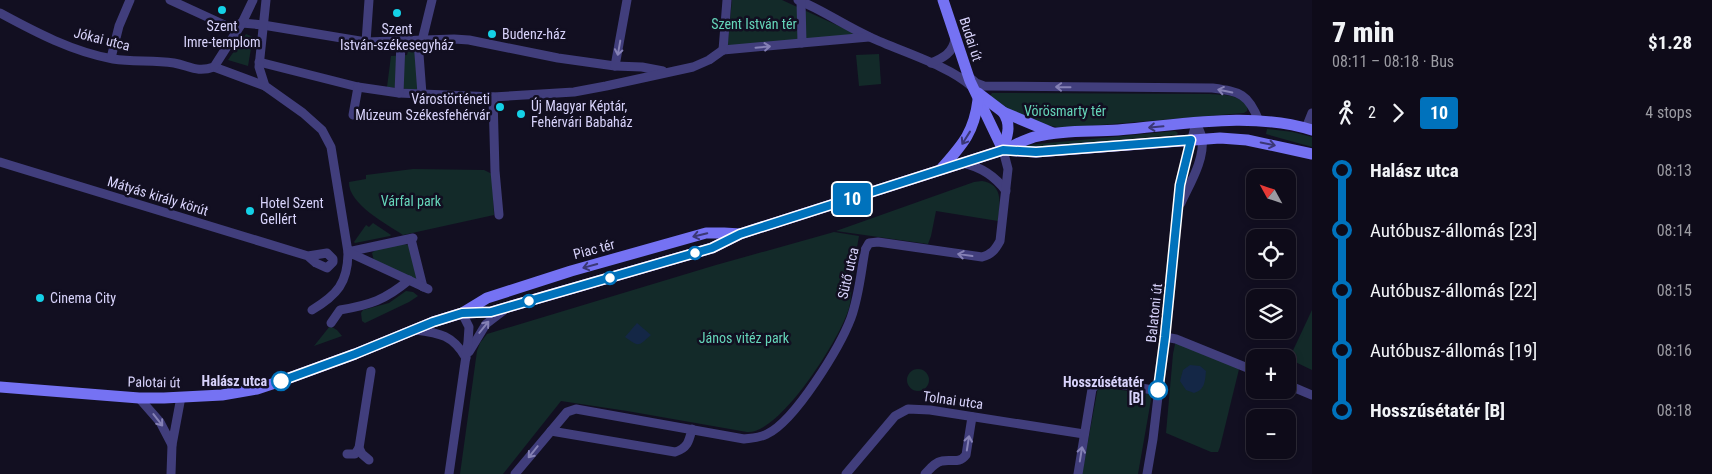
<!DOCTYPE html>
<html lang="en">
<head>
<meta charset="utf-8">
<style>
  :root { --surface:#0e0b19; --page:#171422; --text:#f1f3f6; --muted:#9b9ba2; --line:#2e2b38 }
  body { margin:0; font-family:"Roboto Condensed",sans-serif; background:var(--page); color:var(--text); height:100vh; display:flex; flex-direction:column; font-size:19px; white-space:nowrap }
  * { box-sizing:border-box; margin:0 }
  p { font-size:16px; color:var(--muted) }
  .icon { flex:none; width:28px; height:28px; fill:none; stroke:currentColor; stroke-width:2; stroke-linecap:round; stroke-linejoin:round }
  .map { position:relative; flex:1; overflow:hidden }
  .panel { display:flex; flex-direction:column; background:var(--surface); width:400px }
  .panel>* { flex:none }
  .badge { padding:0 10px; border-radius:4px; font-size:18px; line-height:32px }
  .needle { width:32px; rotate:310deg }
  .controls { position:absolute; left:1246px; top:169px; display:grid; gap:10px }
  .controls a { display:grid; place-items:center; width:50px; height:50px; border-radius:10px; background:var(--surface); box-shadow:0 2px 8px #0003,0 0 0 1px var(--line); font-size:25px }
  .map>.badge { position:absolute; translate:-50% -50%; box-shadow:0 0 0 2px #fff }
  .legs { display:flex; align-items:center; gap:8px; height:55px; padding:0 20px; font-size:16px }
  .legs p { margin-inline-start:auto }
  .summary { display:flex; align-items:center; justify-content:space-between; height:85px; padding:0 20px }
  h1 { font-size:28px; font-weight:800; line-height:38px }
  ul { padding:0 20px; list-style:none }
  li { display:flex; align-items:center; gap:18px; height:60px; font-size:19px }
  li i { display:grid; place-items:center; width:8px; height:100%; margin:0 6px; background:currentColor }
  li i::after { content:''; width:12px; height:12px; margin:-6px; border:4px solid; border-radius:50%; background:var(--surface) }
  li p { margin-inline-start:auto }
  li:first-child i { background:linear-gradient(#0000 50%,currentColor 0) }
  li:last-child i { background:linear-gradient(currentColor 50%,#0000 0) }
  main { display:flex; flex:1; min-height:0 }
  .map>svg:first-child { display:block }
</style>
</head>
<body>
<main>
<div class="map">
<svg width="1312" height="474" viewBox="0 0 1312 474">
  <rect width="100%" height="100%" fill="#120f21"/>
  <!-- green -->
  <g fill="#132a29">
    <polygon points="732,0 782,0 854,33 854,38 727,50"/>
    <polygon points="246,34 253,37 248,66 228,60"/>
    <polygon points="418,50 421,90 387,87 391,56 407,55 408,51"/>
    <polygon points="879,54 881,84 859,86 856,55"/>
    <path d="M 992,93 L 1210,94 C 1224,95 1239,94 1248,107 L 1247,111 L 1244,113 L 1065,128 C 1040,126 1009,112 990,96 Z"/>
    <polygon points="1267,129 1293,132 1312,137 1312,147 1266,134"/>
    <polygon points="1175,131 1178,133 1177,135 1030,148 1027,145"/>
    <path d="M 413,169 L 484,170 L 492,174 L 494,215 L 403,235 C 387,224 348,204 349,182 L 366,179 L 366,175 Z"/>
    <path d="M 982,181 C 1004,184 1000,205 998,221 L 936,211 L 931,236 L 928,244 L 836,231 L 974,182 Z"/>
    <polygon points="373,223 391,235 390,236 355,243 354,242 366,225 369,227"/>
    <path d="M 834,232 L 859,236 C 856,252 854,269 852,285 C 851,293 851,301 849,308 C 841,337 780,435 747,432 L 627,411 L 561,401 L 503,474 L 460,474 L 477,351 L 480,343 L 487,334 L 716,265 Z"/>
    <polygon points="402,244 411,245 420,279 414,281 374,261 372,253 378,248"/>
    <polygon points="406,291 413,292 418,296 409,302 365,323 362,321 361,313 363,310 389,303"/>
    <polygon points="1312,310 1312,370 1289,359"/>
    <polygon points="330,326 337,330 342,336 314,346"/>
    <polygon points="1176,339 1240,365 1220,447 1218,452 1211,452 1166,433 1173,354"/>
    <circle cx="918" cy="380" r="11"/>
    <polygon points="1098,387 1152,394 1138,474 1082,474"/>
  </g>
  <!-- water -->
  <g fill="#142746">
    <path d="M 637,323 L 651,335 C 637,347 640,347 625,337 Z"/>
    <path d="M 1190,365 L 1200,366 L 1206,371 C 1205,381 1205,390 1194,393 L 1186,390 L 1180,381 L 1183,370 Z"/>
  </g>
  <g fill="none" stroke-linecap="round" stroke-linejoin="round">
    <!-- street -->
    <g stroke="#413e7c" stroke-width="9">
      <polyline points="170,0 229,27 242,23 263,25 366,42 454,39 469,40 558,58 615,66"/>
      <polyline points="627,0 615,66 642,67 663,71"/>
      <path d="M 798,0 C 823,10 845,26 870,37 C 899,51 948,65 971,86"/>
      <polyline points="801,1 802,43"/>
      <path d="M 0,13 C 35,32 73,52 113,59 C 133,62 153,60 174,63 C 190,66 197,73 214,67 L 265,86 L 303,113 L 322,130 L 331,147 L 348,252 L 413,238"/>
      <polyline points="418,41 422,94"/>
      <polyline points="422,41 432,0"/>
      <polyline points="366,42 369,0"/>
      <polyline points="723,50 869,37"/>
      <polyline points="723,50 727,0"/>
      <polyline points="111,58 119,26 130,0"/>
      <polyline points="259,62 358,87 399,93 493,97 574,92 606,86 693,67 709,60 723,50"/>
      <path d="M 931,63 C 943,58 953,53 955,39"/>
      <polyline points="214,67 242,23 253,0"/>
      <path d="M 968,76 L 976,83 L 984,86 L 1212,88 C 1240,92 1248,93 1259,121"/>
      <polyline points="265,86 259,67 266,0"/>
      <polyline points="399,93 401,42"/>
      <polyline points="493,97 495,171 499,215"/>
      <polyline points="353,115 358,87"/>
      <polyline points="1306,128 1312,113"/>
      <polyline points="0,162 308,256 316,263 327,268 333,262 333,259 327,253 308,256"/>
      <path d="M 963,163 C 981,167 995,176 1006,191"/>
      <path d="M 1181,203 C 1189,185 1205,160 1202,138 C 1201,133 1198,128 1196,123"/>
      <polyline points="411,239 423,287"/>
      <path d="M 312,310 C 337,295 348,283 348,252 L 428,289"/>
      <path d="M 331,323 L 340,310 C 370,305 385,300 409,280"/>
      <path d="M 415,330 C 440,333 453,335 466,358"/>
      <polyline points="1165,337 1176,339 1255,371"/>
      <polyline points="469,352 486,324 503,311"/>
      <polyline points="1288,385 1312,395"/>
      <polyline points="139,398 160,422 172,445"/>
      <path d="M 551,431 L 675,452 C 688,448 689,441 692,429"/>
      <polyline points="347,454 355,454 359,448"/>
      <polyline points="369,460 362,454 359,448 371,371"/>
      <polyline points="171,474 172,445 181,397"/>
      <polyline points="449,474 468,342 469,327 462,313"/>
      <path d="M 515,474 L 567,412 L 576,409 L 744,439 C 752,438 759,438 767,434 C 795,421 840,347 851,318 C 859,296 861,272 865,250 L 869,243 L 878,242 L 982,257 C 992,254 995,250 1000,241 L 1008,169 L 1003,150"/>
      <polyline points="846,474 895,416 908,409 930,410 1084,434"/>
      <path d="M 925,474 C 930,469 935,462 942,461 C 952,459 959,464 966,455 L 972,417"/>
      <polyline points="1078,474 1092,389 1098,382 1108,382 1158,391"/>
      <polyline points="1147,474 1153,439 1165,337 1180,185 1196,123"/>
    </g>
    <!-- secondary -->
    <g stroke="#7572f3" stroke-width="11">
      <polyline points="943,0 970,81 1003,150"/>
      <polyline points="978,93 1003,112 1053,133"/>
      <path d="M 1003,150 C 1007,136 1012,125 1003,112"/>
      <polyline points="1004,150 1036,152 1220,138 1247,140 1312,154"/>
      <path d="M 941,169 C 962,145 974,133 978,100"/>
      <polyline points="464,312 487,298 571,271 706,233 724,233 740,234"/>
      <path d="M 0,387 L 139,398 L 164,398 L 222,395 L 257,389 L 281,381 L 355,354 L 433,322 L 462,313 L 491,312 L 712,248 L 740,234 L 1003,150 C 1013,146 1024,140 1034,137 C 1061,130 1091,132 1118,130 C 1182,125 1250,111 1312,130"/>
    </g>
  </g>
  <!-- one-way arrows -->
  <defs><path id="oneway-shaft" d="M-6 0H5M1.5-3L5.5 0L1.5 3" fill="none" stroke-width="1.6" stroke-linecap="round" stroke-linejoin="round" transform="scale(1.25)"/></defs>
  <g stroke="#8581b5">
    <use href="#oneway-shaft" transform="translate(763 47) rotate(-5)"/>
    <use href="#oneway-shaft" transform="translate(619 48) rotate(100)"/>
    <use href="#oneway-shaft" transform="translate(1063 87) rotate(-179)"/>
    <use href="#oneway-shaft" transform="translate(1225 91) rotate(-168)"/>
    <use href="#oneway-shaft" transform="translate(965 255) rotate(-172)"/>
    <use href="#oneway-shaft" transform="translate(484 327) rotate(-51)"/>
    <use href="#oneway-shaft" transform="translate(158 420) rotate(52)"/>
    <use href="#oneway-shaft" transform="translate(968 443) rotate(-81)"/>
    <use href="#oneway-shaft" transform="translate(533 452) rotate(129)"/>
    <use href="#oneway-shaft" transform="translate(1081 454) rotate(-81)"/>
  </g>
  <g stroke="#3a3775">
    <use href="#oneway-shaft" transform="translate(1156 127) rotate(175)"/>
    <use href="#oneway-shaft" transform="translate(966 138) rotate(122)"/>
    <use href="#oneway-shaft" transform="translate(1268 144) rotate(12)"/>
    <use href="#oneway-shaft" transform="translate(700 235) rotate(166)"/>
    <use href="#oneway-shaft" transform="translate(590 266) rotate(165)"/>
  </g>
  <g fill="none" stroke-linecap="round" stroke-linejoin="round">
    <defs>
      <polyline id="line-1" points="281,381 355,354 433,322 462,313 491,312 712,248 740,234 1003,150 1036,152 1191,140 1180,185 1165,337 1158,390"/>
    </defs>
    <!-- line-1 casing -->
    <use href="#line-1" stroke="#fff" stroke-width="11"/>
    <!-- line-1 -->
    <use href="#line-1" stroke="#0072bc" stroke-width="8"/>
  </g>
  <!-- markers -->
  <g fill="#14d1e7" stroke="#120f21" stroke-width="2">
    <circle cx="222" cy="10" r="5"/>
    <circle cx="397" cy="13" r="5"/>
    <circle cx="492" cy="34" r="5"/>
    <circle cx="500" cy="107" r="5"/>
    <circle cx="521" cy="114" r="5"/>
    <circle cx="250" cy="211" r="5"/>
    <circle cx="40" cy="298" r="5"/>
  </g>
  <g fill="#fff" stroke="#0072bc" stroke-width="2.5">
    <circle cx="695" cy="253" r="6"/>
    <circle cx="610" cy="278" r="6"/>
    <circle cx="529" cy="301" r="6"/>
    <circle cx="281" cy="381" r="9"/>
    <circle cx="1158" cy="390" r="9"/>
  </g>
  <g text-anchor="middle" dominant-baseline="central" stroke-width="5" stroke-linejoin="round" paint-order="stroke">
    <!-- park labels -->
    <g font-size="14" fill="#65d5b9" stroke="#120f21">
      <text x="754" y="24">Szent István tér</text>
      <text x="1065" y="111">Vörösmarty tér</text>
      <text x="411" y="201">Várfal park</text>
      <text x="744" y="338">János vitéz park</text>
    </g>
    <!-- poi labels -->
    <g font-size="14" fill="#d8d3fb" stroke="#120f21" text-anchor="start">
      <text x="222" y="26" text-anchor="middle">Szent<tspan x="222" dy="16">Imre-templom</tspan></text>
      <text x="397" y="29" text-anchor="middle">Szent<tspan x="397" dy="16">István-székesegyház</tspan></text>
      <text x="502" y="34">Budenz-ház</text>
      <text x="490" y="99" text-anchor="end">Várostörténeti<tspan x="490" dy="16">Múzeum Székesfehérvár</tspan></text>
      <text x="531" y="106">Új Magyar Képtár,<tspan x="531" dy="16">Fehérvári Babaház</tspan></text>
      <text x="260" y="203">Hotel Szent<tspan x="260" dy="16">Gellért</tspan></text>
      <text x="50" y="298">Cinema City</text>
    </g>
    <!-- street labels -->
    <g font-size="14" fill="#d8d3fb" stroke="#120f21">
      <text transform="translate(102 39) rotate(14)">Jókai utca</text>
      <text transform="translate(971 39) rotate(72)">Budai út</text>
      <text transform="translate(158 196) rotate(17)">Mátyás király körút</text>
      <text transform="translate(594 249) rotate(-15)">Piac tér</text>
      <text transform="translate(848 273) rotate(-77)">Sütő utca</text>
      <text transform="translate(1154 313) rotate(-84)">Balatoni út</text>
      <text transform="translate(154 382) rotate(1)">Palotai út</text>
      <text transform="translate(953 400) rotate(8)">Tolnai utca</text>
    </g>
    <!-- stop labels -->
    <g font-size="14" font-weight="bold" fill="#d8d3fb" stroke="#120f21" text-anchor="end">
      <text x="267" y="381">Halász utca</text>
      <text x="1144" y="382">Hosszúsétatér<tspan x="1144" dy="16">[B]</tspan></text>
    </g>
  </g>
</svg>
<div class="controls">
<a><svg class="needle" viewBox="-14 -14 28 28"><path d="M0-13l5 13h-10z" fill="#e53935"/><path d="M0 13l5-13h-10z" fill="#9b9ba2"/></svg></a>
<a><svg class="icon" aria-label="locate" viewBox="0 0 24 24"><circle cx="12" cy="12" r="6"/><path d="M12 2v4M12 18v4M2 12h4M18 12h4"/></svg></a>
<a><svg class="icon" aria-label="layers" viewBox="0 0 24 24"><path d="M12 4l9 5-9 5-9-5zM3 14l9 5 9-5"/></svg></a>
<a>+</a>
<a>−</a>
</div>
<b class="badge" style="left:852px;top:199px;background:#0072bc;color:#fff">10</b>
</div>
<section class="panel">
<div class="summary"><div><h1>7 min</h1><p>08:11 – 08:18 · Bus</p></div><b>$1.28</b></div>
<div class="legs"><svg class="icon" aria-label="walk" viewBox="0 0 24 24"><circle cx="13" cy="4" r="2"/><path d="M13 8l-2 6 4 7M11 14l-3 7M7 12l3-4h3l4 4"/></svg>2<svg class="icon" aria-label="forward" viewBox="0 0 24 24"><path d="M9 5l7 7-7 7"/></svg><b class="badge" style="background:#0072bc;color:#fff">10</b><p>4 stops</p></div>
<ul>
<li><i style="color:#0072bc"></i><b>Halász utca</b><p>08:13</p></li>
<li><i style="color:#0072bc"></i><span>Autóbusz-állomás [23]</span><p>08:14</p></li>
<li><i style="color:#0072bc"></i><span>Autóbusz-állomás [22]</span><p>08:15</p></li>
<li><i style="color:#0072bc"></i><span>Autóbusz-állomás [19]</span><p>08:16</p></li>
<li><i style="color:#0072bc"></i><b>Hosszúsétatér [B]</b><p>08:18</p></li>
</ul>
</section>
</main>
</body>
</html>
